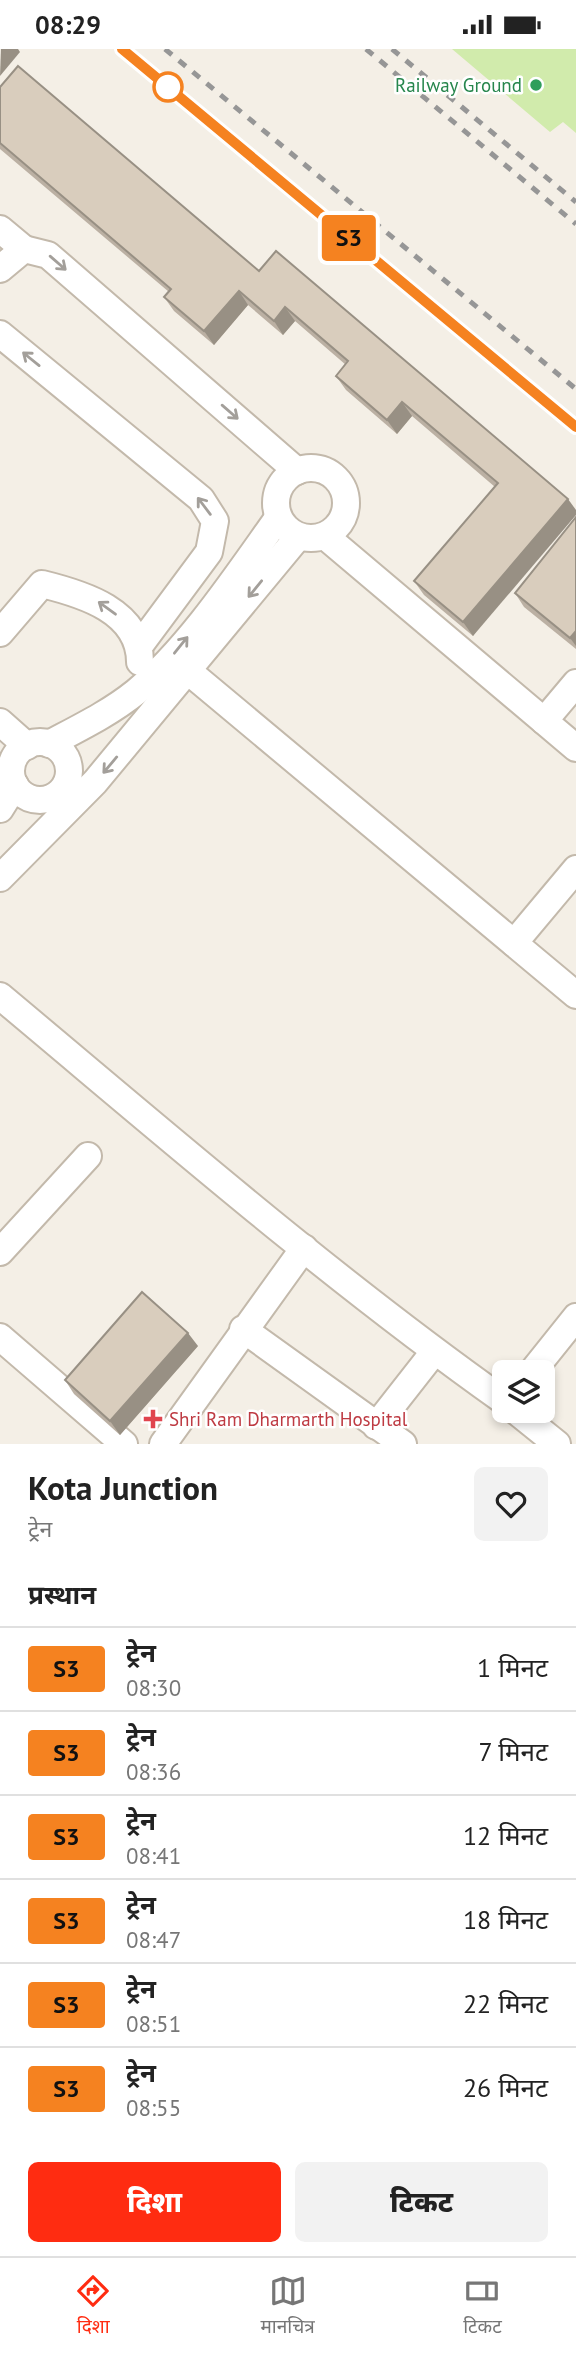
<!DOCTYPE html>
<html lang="hi">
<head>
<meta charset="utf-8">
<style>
  :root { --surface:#fff; --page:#f2f2f2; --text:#222; --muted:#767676; --line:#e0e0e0; --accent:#ff2c11 }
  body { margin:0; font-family:"PT Sans","Noto Sans Devanagari",sans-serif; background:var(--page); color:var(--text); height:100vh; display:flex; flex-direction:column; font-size:26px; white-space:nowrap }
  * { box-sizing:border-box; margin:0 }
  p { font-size:23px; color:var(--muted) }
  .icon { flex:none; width:38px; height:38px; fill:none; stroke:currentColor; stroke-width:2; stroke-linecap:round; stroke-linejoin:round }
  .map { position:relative; height:1395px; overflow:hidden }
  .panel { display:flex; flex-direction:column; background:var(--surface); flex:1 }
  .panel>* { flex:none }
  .badge { padding:0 14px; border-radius:5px; font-size:24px; line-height:46px }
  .controls { position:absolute; left:492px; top:1311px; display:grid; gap:14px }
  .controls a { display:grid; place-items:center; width:63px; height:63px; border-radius:10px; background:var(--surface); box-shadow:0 4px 10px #0003; font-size:35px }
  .map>.badge { position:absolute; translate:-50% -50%; box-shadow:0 0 0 4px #fff }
  h2 { padding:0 28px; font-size:26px; line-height:63px }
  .round { display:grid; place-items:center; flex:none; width:74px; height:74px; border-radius:10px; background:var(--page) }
  .overview { display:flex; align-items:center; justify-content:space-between; height:119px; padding:0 28px }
  h1 { font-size:33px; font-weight:800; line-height:52px }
  .button { display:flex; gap:14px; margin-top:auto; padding:14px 28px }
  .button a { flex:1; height:80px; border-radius:10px; background:var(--accent); color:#fff; font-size:28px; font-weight:800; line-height:80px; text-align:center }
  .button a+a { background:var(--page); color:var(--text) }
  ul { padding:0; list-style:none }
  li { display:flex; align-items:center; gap:21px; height:84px; padding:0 28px; border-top:2px solid var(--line) }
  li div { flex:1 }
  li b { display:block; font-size:26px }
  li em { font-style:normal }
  li .badge { min-width:77px; font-weight:700; text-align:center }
  .status { display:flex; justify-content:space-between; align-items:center; height:49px; padding:0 35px; background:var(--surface); direction:ltr }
  .status svg { height:19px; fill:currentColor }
  .tabs { display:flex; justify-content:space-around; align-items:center; height:98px; border-top:2px solid var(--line); background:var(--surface); font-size:19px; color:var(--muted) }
  .tabs a { display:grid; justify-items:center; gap:4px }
  .tabs .on { color:var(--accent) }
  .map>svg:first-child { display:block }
</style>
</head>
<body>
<div class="status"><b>08:29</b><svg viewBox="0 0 49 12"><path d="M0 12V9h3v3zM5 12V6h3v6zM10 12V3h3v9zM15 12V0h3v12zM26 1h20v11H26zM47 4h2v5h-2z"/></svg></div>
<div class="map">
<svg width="576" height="1395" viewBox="0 0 576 1395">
  <rect width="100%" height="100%" fill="#f4efe6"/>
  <!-- green -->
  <polygon fill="#d1ebac" points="452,0 576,0 576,84 563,73 550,83"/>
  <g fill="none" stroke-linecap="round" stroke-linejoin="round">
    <defs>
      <g id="minor">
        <polyline points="0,180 24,200"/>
        <polyline points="0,220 24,200 48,206 297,422"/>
        <polyline points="0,285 201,450 215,472 209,503 140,596"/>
        <circle cx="311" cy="454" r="35"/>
        <polyline points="325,487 576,699"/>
        <path d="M 0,584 L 42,535 C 83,545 140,562 140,613"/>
        <polyline points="188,622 576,946"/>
        <polyline points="544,672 576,634"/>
        <polyline points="0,673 27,697"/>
        <circle cx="40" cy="722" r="29"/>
        <path d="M 49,695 C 79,679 110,664 136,643 C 189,599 238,525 278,469"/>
        <polyline points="0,760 15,736"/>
        <polyline points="0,829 95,733 298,488"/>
        <polyline points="514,894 576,820"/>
        <path d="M 0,947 C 165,1085 328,1227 504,1352"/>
        <polyline points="0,1203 88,1107"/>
        <polyline points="243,1280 403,1395"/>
        <polyline points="0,1288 124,1395"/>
        <polyline points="532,1323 576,1268"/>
        <polyline points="516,1362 557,1395"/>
        <polyline points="376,1377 434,1303"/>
        <polyline points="163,1395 304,1199"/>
      </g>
    </defs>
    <!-- minor casing -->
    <use href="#minor" stroke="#c3b9ab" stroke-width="30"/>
    <!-- minor -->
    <use href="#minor" stroke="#fff" stroke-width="26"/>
    <!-- rail -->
    <g stroke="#969696" stroke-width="5" stroke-dasharray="9 9" stroke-linecap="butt">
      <polyline points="122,0 576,378"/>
      <polyline points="165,0 576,340"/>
      <polyline points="366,0 576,175"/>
      <polyline points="392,0 576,153"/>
    </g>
  </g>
  <!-- wall -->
  <g fill="#bbb0a3">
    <polygon points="0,38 259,222 568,450 473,587 424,546 414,532 495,438 412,367 397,385 346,341 336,327 346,316 295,272 283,286 248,256 214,296 174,262 164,248 169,243 0,100"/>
    <polygon points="576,468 576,600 524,558 515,544"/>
    <polygon points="198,1297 120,1386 74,1345 65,1331"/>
  </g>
  <!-- shaded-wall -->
  <g fill="#989084">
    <polygon points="1,0 18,0 20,3 0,27"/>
    <polygon points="239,242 248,256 214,296 204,282"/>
    <polygon points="285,258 295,272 283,286 274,272"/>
    <polygon points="402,353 412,367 397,385 387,371"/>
    <polygon points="568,450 576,461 576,466 473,587 463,573"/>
    <polygon points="576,582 576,597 570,589"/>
    <polygon points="188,1284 198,1297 120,1386 110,1372"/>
  </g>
  <!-- building -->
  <g fill="#d9cdbd" stroke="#989084" stroke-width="2">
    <polygon points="18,17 259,222 276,202 568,450 463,573 414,532 498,434 402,353 387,371 336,327 348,312 285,258 274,272 239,242 204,282 164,248 171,240 0,94 0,38"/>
    <polygon points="576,468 576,582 570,589 515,544"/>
    <polygon points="142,1243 188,1284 110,1372 65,1331"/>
  </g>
  <!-- one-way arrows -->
  <defs><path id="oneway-shaft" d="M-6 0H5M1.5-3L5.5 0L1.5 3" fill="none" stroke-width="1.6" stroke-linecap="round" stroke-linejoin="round" transform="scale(1.75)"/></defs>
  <g stroke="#a39f9a">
    <use href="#oneway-shaft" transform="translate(58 214) rotate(41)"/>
    <use href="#oneway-shaft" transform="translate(31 310) rotate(-141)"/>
    <use href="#oneway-shaft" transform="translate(230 363) rotate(41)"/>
    <use href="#oneway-shaft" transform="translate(204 457) rotate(-127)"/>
    <use href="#oneway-shaft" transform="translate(255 540) rotate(129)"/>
    <use href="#oneway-shaft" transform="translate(107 559) rotate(-144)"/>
    <use href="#oneway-shaft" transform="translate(181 596) rotate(-51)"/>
    <use href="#oneway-shaft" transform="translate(110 716) rotate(130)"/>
  </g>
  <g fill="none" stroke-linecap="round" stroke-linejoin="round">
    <defs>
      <polyline id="line" points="122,0 576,378"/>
    </defs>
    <!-- line casing -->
    <use href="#line" stroke="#fff" stroke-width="16"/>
    <!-- line -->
    <use href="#line" stroke="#f58220" stroke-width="10"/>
  </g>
  <!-- markers -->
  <circle fill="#2e9e5b" stroke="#fff" stroke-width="2.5" cx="536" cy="36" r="7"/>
  <circle fill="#fff" stroke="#f58220" stroke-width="3.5" cx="168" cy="38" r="14"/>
  <path fill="#e0444e" stroke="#fff" stroke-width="2.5" d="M149.5 1359.5h7v7h7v7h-7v7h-7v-7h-7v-7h7z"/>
  <g text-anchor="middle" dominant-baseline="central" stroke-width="5" stroke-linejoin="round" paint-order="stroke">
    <!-- leisure labels -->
    <g font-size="19" fill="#27864d" stroke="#fff" text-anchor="end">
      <text x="522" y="36">Railway Ground</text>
    </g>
    <!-- health labels -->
    <g font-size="19" fill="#be3a42" stroke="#fff" text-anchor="start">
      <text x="169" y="1370">Shri Ram Dharmarth Hospital</text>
    </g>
  </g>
</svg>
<div class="controls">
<a><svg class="icon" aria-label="layers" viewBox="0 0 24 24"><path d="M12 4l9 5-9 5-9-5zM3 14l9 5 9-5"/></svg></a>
</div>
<b class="badge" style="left:349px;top:189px;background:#f58220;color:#111">S3</b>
</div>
<section class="panel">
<div class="overview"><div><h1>Kota Junction</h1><p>ट्रेन</p></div><a class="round"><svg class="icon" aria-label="heart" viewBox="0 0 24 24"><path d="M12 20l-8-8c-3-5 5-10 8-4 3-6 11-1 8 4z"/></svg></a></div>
<h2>प्रस्थान</h2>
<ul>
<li><span class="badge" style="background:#f58220;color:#111">S3</span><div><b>ट्रेन</b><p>08:30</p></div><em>1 मिनट</em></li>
<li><span class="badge" style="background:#f58220;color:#111">S3</span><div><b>ट्रेन</b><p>08:36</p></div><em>7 मिनट</em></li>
<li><span class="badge" style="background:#f58220;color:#111">S3</span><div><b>ट्रेन</b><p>08:41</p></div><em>12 मिनट</em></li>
<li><span class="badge" style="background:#f58220;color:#111">S3</span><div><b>ट्रेन</b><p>08:47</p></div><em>18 मिनट</em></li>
<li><span class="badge" style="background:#f58220;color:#111">S3</span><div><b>ट्रेन</b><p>08:51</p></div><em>22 मिनट</em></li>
<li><span class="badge" style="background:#f58220;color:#111">S3</span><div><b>ट्रेन</b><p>08:55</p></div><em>26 मिनट</em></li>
</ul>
<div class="button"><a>दिशा</a><a>टिकट</a></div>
</section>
<nav class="tabs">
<a class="on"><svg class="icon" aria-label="directions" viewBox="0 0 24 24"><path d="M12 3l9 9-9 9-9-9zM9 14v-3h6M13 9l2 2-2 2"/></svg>दिशा</a>
<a><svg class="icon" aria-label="map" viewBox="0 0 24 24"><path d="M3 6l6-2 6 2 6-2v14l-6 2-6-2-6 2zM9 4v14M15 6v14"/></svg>मानचित्र</a>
<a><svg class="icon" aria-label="tickets" viewBox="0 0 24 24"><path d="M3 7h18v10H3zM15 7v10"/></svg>टिकट</a>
</nav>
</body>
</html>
